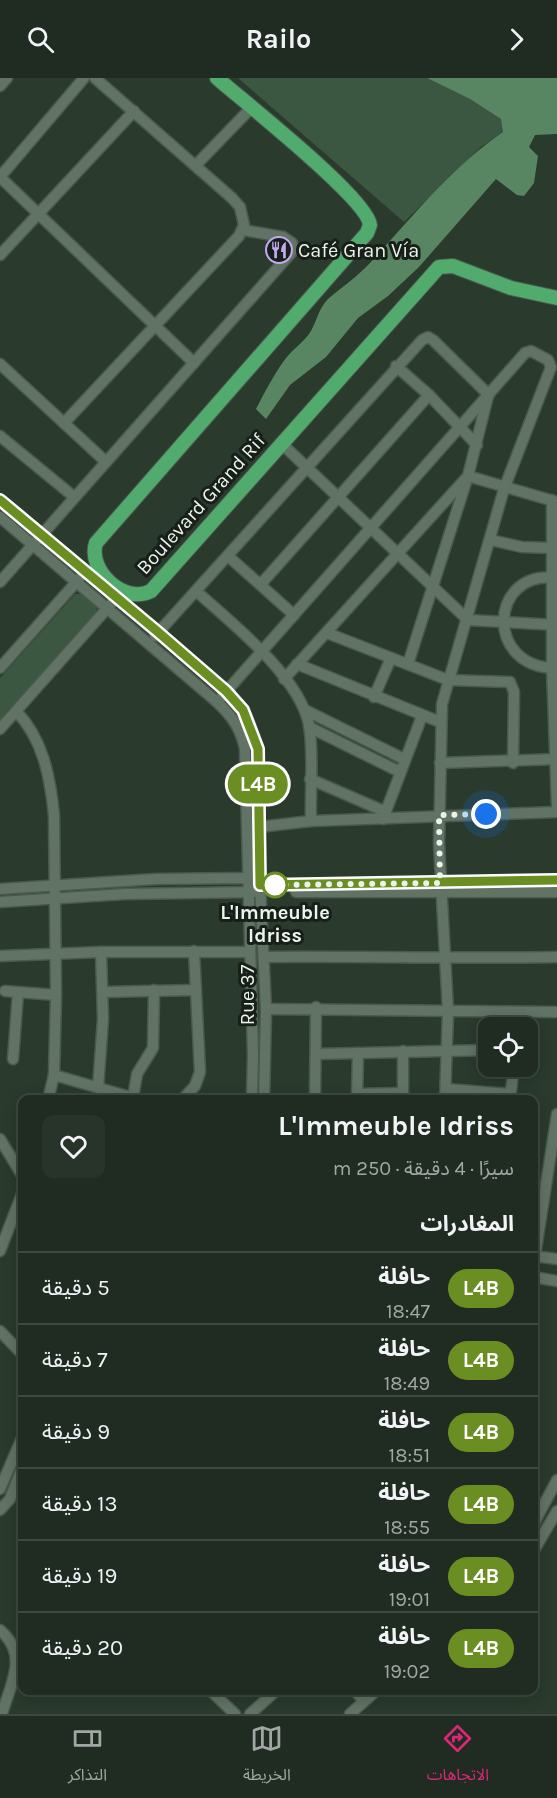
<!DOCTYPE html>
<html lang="ar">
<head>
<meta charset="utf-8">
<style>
  :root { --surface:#202c22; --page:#28342a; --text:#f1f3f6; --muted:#a2a7a5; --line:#3d4840; --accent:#db2777 }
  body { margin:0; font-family:Karla,"Noto Sans Arabic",sans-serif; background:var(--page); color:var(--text); direction:rtl; height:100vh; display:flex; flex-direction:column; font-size:22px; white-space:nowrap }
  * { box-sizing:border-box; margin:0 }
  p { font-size:20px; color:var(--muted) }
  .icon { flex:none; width:33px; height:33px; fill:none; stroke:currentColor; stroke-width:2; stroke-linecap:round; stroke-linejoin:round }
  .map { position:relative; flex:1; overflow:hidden; direction:ltr }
  .sheet { position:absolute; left:18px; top:1017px; width:520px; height:600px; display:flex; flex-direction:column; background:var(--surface); border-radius:12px; box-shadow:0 3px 15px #0003,0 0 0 2px var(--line); direction:rtl }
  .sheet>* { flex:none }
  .badge { padding:0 12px; border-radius:20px; font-size:21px; line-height:39px }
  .controls { position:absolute; left:478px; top:939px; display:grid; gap:12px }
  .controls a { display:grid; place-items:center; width:60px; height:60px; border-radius:12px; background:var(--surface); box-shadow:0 3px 15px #0003,0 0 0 2px var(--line); font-size:30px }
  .you { position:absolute; width:30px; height:30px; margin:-15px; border:4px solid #fff; border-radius:50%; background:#1a73e8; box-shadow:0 0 0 9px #1a73e833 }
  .map>.badge { position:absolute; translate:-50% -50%; box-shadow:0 0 0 3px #fff }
  h2 { padding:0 24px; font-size:22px; line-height:54px }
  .round { display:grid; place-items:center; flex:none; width:63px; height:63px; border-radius:12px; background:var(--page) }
  .head { display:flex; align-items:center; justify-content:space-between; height:102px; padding:0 24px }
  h1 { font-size:28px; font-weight:700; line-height:45px }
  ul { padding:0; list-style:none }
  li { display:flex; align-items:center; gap:18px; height:72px; padding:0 24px; border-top:2px solid var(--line) }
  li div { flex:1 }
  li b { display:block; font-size:22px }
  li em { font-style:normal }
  li .badge { min-width:66px; font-weight:700; text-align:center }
  header { display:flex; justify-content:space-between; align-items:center; height:78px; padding:0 24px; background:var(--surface); font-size:27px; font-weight:700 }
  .tabs { display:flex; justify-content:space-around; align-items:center; height:84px; border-top:2px solid var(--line); background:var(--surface); font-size:16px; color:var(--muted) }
  .tabs a { display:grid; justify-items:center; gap:3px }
  .tabs .selected { color:var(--accent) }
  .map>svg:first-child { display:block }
</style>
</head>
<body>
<header><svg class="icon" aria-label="forward" viewBox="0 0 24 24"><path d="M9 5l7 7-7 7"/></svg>Railo<svg class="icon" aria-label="search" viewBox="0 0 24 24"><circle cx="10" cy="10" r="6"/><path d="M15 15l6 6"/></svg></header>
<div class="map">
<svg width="557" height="1636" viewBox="0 0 557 1636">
  <rect width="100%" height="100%" fill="#2a3a2d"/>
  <!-- green -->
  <g fill="#3b5641">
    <polygon points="238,0 427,0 470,21 502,41 503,54 481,69 404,144"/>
    <polygon points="75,516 81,516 97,529 96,536 0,642 0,600"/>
  </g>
  <!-- water -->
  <path fill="#588662" d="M 427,0 L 557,0 L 557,56 L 535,57 L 529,69 L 538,78 L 534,105 L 524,118 L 517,117 L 496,101 L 419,189 L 388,218 L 358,240 L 326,279 L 290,307 L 266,341 L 256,331 C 265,314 274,296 286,280 C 294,270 304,264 311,253 C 317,242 319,230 328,221 C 342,209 357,199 370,185 C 412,139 451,90 503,54 L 501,41 L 470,21 Z"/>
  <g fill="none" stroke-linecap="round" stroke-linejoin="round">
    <defs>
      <g id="minor">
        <polyline points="0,8 7,0"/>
        <polyline points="196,87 251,30"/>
        <polyline points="0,99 194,285"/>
        <polyline points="0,99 84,0"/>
        <polyline points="0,177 134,33"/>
        <polyline points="0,286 105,383"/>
        <polyline points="396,288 429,317 477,367"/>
        <polyline points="64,345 239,158 244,147 240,129 232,120 95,0"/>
        <polyline points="0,358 73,418"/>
        <polyline points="282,366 468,542 557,547"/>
        <polyline points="0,422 226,613 247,639 258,671 260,807 266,931 264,1022"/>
        <polyline points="552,422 552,590 557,727"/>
        <path d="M 0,439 L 217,624 C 232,638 241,651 245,671 L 253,977 L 252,1022"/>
        <polyline points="491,462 522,469 551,470"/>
        <polyline points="228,478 294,537"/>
        <path d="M 555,500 C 489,492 484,591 557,590"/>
        <polyline points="0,504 291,175 292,165 283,159 243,152"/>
        <polyline points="261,506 429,317"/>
        <path d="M 196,513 C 232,545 300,599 309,647 C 314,677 310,713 311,743"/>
        <polyline points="327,555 448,602 510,604 514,614 513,685"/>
        <polyline points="155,558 422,262 428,259 433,262 489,317"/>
        <polyline points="297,586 440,644"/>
        <polyline points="408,586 468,398 557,424"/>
        <polyline points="0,590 79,501"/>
        <polyline points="284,601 468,398 488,318"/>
        <polyline points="374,619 391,580"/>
        <polyline points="217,624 525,275 531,273 548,282 551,289 504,411 442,626 439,766 448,933 445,1022"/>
        <polyline points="305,632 404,681"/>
        <path d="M 16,633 C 43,661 50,698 54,737 L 56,917 L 54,997 L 48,1022"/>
        <polyline points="309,649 400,694"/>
        <polyline points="0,651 111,526"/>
        <polyline points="440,685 557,681"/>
        <polyline points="310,701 386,734"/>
        <polyline points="383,741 422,638"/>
        <polyline points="259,749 311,743 557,734"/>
        <polyline points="0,811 156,801 249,800 260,807 557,802"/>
        <polyline points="296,814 557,814"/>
        <polyline points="0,824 125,816 257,814"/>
        <polyline points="0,878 101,874 250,874"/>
        <path d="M 265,879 C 363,878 460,881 557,879"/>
        <polyline points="5,913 56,917"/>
        <polyline points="103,914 196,912"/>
        <polyline points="266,931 557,934"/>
        <polyline points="519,950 520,934"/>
        <polyline points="317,976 489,972"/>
        <polyline points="13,981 18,915"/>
        <polyline points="54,997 137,1021"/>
        <polyline points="98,1010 103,941 101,874"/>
        <polyline points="446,1011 510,1016"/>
        <polyline points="357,1016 403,1015"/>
        <polyline points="133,1020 137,996 153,970 154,912"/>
        <polyline points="510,1021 514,988"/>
        <polyline points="182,1022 195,1008 200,994 194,873"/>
        <polyline points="315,1022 316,929"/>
        <polyline points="357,1022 358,975"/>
        <polyline points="403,1022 403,973"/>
        <polyline points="0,1061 22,1097"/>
        <polyline points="0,1173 22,1116"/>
        <polyline points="534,1178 557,1181"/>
        <polyline points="534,1184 557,1036"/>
        <polyline points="534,1199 557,1203"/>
        <polyline points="0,1253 22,1276"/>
        <polyline points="0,1411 22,1360"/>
        <polyline points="0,1432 10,1421 22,1390"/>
        <polyline points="534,1445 557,1402"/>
        <polyline points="534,1472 557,1433"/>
        <path d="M 0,1552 C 29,1577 11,1604 2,1636"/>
        <polyline points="210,1612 235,1636"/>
        <polyline points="354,1612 364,1623"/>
        <polyline points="250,1636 277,1612"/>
        <polyline points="350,1636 377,1612"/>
      </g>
      <path id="major" d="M 217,0 C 243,23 368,121 370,147 L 367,155 L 96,465 C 87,492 124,527 151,513 L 439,189 L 453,188 L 511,210 L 557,220"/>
    </defs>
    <!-- minor casing -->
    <use href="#minor" stroke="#4a584e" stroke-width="13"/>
    <!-- major casing -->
    <use href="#major" stroke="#4a584e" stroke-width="16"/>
    <!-- minor -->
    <use href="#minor" stroke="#617364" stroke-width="10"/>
    <!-- major -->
    <use href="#major" stroke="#51ab6c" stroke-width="14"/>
  </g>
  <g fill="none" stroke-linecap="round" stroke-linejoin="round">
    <defs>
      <polyline id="line" points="0,422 158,554 226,613 243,632 258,671 260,807 557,802"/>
    </defs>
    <!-- line casing -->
    <use href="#line" stroke="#fff" stroke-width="14"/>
    <!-- line -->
    <use href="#line" stroke="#6b8e23" stroke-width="9"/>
    <!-- walk -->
    <polyline stroke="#eaf4ec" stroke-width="6" stroke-dasharray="0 10.8" points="275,807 440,805 439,737 486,736"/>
  </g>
  <!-- icons -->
  <defs>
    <symbol id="restaurant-ring" viewBox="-11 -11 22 22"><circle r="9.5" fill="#181f19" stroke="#c2a8f2" stroke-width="1.5"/><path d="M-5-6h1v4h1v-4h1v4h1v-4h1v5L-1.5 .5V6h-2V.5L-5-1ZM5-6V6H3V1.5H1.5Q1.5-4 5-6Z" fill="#c2a8f2"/></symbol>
  </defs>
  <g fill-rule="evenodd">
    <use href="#restaurant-ring" x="264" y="157" width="30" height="30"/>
  </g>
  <!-- markers -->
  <circle fill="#fff" stroke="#6b8e23" stroke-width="3" cx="275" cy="807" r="12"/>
  <g text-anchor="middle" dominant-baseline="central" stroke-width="6" stroke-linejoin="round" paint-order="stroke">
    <!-- poi labels -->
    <g font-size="20" fill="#eaf4ec" stroke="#181f19" text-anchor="start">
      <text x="298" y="172">Café Gran Vía</text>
    </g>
    <!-- street labels -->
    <g font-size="20" fill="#eaf4ec" stroke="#181f19">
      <text transform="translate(201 426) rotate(-48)">Boulevard Grand Rif</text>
      <text transform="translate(247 917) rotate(-90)">Rue 37</text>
    </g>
    <!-- stop labels -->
    <g font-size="20" font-weight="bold" fill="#eaf4ec" stroke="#181f19">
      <text x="275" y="834">L'Immeuble<tspan x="275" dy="23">Idriss</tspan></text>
    </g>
  </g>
</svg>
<div class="controls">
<a><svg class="icon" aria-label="locate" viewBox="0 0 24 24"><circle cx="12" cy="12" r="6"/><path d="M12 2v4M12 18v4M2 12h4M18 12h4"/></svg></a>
</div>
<div class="you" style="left:486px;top:736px"></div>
<b class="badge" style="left:258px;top:706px;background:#6b8e23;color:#fff">L4B</b>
<section class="sheet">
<div class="head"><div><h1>L'Immeuble Idriss</h1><p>سيرًا · 4 دقيقة · 250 m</p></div><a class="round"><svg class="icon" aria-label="heart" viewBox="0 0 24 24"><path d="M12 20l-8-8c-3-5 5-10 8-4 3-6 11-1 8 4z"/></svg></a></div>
<h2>المغادرات</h2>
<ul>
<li><span class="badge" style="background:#6b8e23;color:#fff">L4B</span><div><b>حافلة</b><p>18:47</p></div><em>5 دقيقة</em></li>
<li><span class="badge" style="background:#6b8e23;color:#fff">L4B</span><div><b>حافلة</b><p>18:49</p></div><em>7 دقيقة</em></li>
<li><span class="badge" style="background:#6b8e23;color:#fff">L4B</span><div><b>حافلة</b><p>18:51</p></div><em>9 دقيقة</em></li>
<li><span class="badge" style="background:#6b8e23;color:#fff">L4B</span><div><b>حافلة</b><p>18:55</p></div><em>13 دقيقة</em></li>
<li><span class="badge" style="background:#6b8e23;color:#fff">L4B</span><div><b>حافلة</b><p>19:01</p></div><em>19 دقيقة</em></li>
<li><span class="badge" style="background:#6b8e23;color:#fff">L4B</span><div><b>حافلة</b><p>19:02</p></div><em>20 دقيقة</em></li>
</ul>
</section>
</div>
<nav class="tabs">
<a class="selected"><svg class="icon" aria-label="directions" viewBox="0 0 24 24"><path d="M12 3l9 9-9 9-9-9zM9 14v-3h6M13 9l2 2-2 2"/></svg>الاتجاهات</a>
<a><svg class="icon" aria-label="map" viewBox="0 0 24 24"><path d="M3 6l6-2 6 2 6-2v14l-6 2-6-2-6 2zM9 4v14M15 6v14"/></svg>الخريطة</a>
<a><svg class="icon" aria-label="tickets" viewBox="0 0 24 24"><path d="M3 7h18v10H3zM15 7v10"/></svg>التذاكر</a>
</nav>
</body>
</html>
